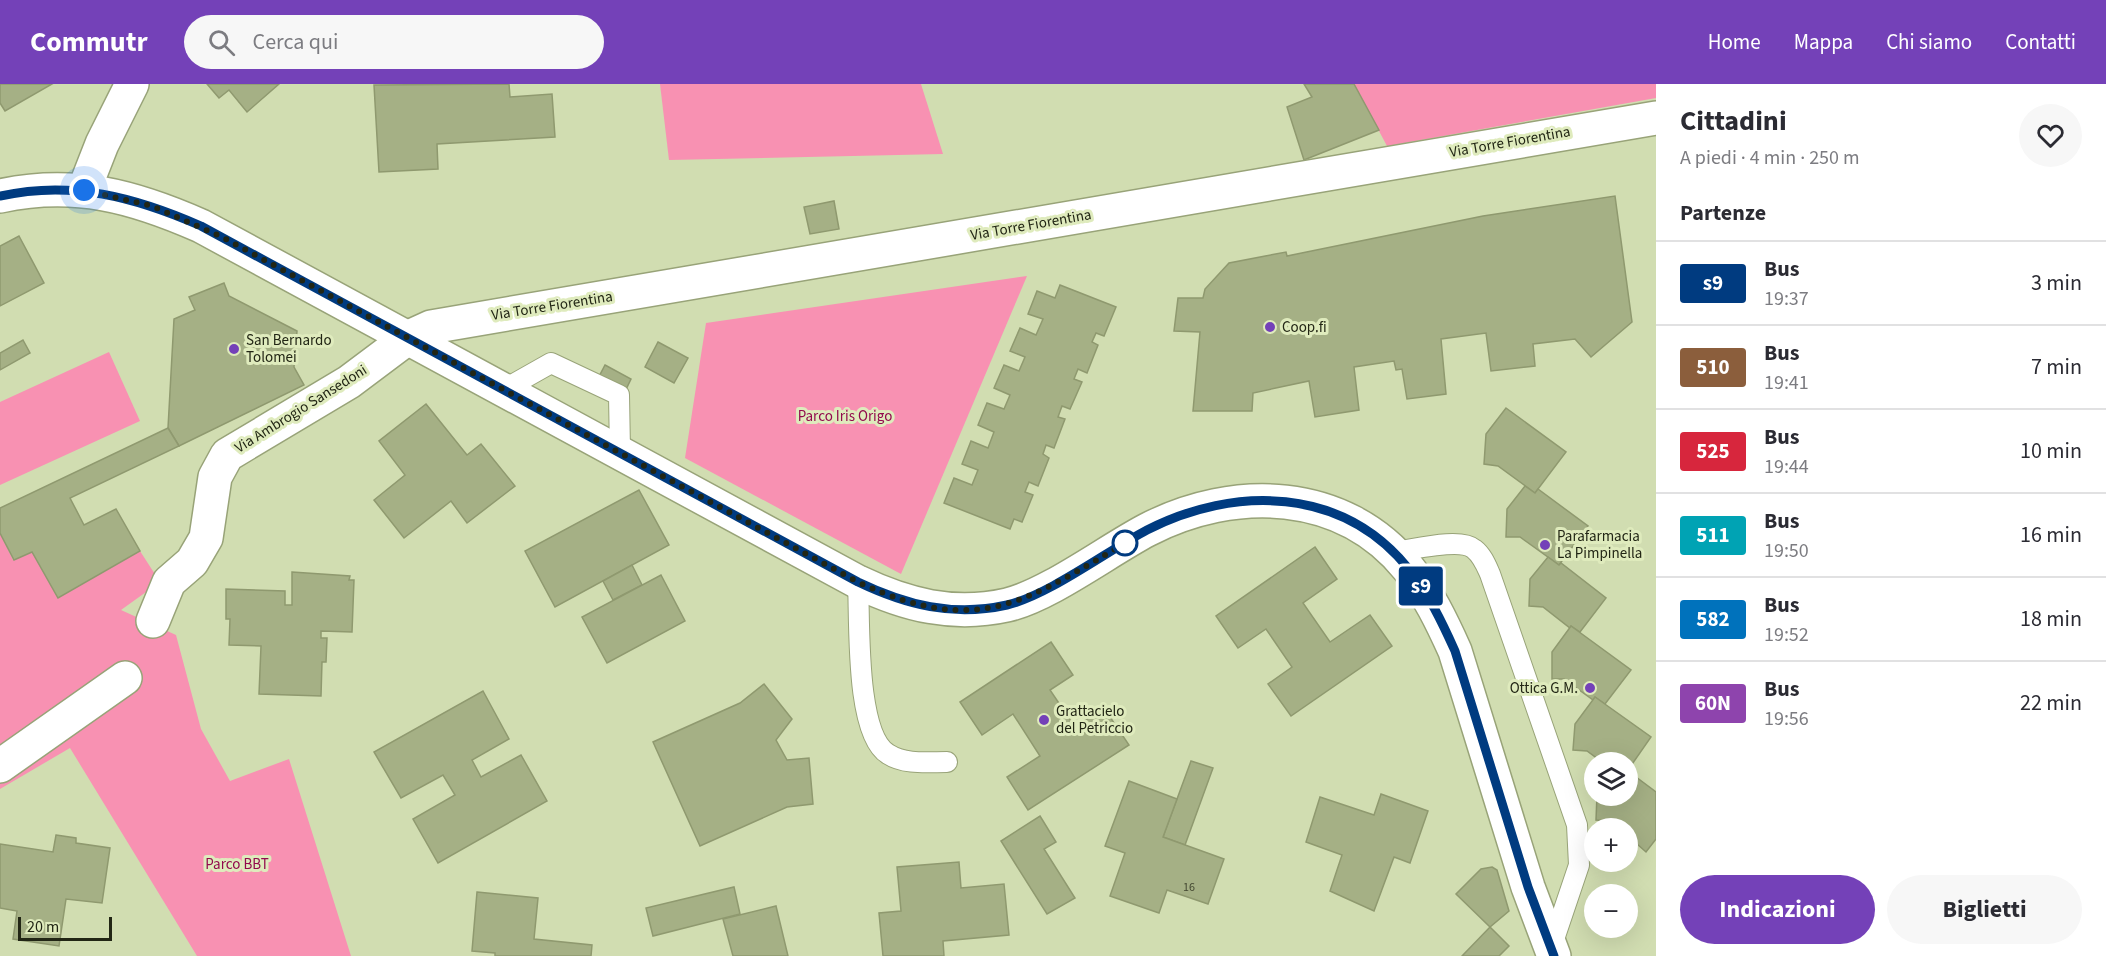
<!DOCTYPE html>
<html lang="it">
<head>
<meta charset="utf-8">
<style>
  :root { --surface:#fff; --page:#f7f7f7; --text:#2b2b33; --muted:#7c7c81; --line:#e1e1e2; --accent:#7441b8 }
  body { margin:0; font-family:"Source Sans 3",sans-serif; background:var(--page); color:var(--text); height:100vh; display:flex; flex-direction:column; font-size:22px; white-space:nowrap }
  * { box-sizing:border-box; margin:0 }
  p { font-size:20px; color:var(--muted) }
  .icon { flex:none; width:33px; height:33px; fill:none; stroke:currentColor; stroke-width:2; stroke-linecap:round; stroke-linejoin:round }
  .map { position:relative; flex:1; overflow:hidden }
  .panel { display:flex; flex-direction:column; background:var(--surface); width:450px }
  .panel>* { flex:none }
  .badge { padding:0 12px; border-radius:4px; font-size:21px; line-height:39px }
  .fabs { position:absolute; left:1584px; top:668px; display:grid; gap:12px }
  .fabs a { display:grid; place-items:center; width:54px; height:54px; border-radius:50%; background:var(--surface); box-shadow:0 6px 24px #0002; font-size:30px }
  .scale { position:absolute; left:18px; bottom:15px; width:94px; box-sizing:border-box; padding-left:6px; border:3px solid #222615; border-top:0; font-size:16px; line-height:21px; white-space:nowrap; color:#222615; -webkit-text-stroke:4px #dfebbd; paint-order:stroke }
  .you { position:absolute; width:30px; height:30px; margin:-15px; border:4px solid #fff; border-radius:50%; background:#1a73e8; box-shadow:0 0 0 9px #1a73e833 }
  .map>.badge { position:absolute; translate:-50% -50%; box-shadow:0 0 0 3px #fff }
  h2 { padding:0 24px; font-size:22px; line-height:54px }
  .round { display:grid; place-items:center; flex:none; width:63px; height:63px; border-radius:32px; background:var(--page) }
  .overview { display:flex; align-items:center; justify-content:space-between; height:102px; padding:0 24px }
  h1 { font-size:28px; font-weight:700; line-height:45px }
  .primary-button { display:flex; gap:12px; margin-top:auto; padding:12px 24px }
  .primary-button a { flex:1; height:69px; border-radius:36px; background:var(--accent); color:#fff; font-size:24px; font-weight:700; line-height:69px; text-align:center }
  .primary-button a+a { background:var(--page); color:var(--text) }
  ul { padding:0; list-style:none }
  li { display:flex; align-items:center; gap:18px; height:84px; padding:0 24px; border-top:2px solid var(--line) }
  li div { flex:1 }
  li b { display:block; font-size:22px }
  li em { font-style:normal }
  li .badge { min-width:66px; font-weight:700; text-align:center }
  header { display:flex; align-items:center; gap:36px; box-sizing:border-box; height:84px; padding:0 30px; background:var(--accent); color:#fff }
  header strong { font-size:28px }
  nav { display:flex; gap:33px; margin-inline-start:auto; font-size:21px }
  .search { width:420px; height:54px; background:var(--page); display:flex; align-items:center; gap:15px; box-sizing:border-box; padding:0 21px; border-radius:33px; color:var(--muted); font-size:22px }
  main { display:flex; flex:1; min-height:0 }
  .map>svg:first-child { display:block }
</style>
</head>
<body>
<header>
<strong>Commutr</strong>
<div class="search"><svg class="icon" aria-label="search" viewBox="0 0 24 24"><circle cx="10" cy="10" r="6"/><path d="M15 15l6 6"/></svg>Cerca qui</div>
<nav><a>Home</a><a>Mappa</a><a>Chi siamo</a><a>Contatti</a></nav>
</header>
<main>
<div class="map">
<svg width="1656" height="872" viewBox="0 0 1656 872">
  <rect width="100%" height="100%" fill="#d1ddb1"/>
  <!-- green -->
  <g fill="#f891b2">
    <polygon points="660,0 921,0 943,70 669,76"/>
    <polygon points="1354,0 1656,0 1656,14 1387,62"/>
    <polygon points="1027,192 901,490 685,374 706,239"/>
    <polygon points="109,268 140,337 0,401 0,318"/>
    <polygon points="0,449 13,476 32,468 58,514 140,467 160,498 121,526 176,551 201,645 230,697 289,675 351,872 197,872 70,664 0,705"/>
  </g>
  <!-- building -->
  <g fill="#a5b085" stroke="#8f996f" stroke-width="1.5">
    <polygon points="0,0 52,0 5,27 0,19"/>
    <polygon points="207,0 279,0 247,28 229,6 219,14"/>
    <polygon points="509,0 510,13 552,10 555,53 437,60 438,85 379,88 374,1"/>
    <polygon points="1304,0 1354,0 1379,46 1304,76 1287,23 1312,13"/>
    <polygon points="1615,112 1632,238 1591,273 1575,255 1533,260 1535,282 1491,287 1486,249 1441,255 1446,310 1407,315 1402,285 1396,286 1394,277 1354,283 1359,326 1315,333 1309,297 1253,309 1252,327 1193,327 1200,248 1174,247 1178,214 1203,214 1205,205 1229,179 1286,168 1287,172 1483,132"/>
    <polygon points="834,117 839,145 810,150 804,123"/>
    <polygon points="19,152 44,199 0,222 0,162"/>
    <polygon points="224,199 229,212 297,247 294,283 304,301 179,362 168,344 174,235 195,226 189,213"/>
    <polygon points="1060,201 1116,223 1104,252 1096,249 1092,258 1098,261 1087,289 1078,285 1074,295 1082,298 1070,325 1062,322 1058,333 1065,335 1054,364 1046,361 1043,370 1049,374 1038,402 1029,398 1025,408 1033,411 1022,438 1014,435 1010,445 944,419 954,394 972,401 978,386 962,380 971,357 988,364 994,348 978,341 987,319 1004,325 1010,311 994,304 1004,281 1019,287 1025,273 1010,267 1020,244 1036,251 1043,235 1028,230 1037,207 1055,214"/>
    <polygon points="23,256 30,269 0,286 0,269"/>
    <polygon points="658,258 688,274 674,299 645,283"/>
    <polygon points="605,281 631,295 619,320 592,306"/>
    <polygon points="426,320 467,371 481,360 515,402 467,439 451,417 404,454 374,416 405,391 379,357"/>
    <polygon points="1506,324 1566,368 1535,409 1498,382 1484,380 1486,350"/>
    <polygon points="168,344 179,362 70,414 84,441 116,425 140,467 58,514 32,468 14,476 0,449 0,424"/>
    <polygon points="1525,402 1535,409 1538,405 1588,442 1559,481 1520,453 1506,453 1507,425"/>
    <polygon points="639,406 669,461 555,523 525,467"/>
    <polygon points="1315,463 1337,495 1303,519 1330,558 1370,531 1392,562 1291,632 1268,600 1292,583 1266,545 1238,564 1216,532"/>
    <polygon points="1548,473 1559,481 1561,479 1606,514 1580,548 1571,542 1570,544 1543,523 1529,522 1530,495"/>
    <polygon points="632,481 642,501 613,516 603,497"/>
    <polygon points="292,488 350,492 349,496 354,496 352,548 321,547 321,554 327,554 326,578 322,578 321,612 259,610 261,562 229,561 230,535 226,535 226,505 285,507 285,521 292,521"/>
    <polygon points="661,491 685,537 607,579 582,533"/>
    <polygon points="1571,542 1631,586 1605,620 1595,613 1593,616 1564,595 1552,595 1552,568"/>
    <polygon points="1051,558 1073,591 1050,606 1075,643 1104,624 1129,661 1028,726 1007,693 1040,672 1013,630 982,651 960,618"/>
    <polygon points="764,600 792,635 776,656 787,676 809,674 813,720 787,723 700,762 653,658 740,619"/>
    <polygon points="483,607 509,655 472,676 481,693 521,671 547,717 438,779 413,735 455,711 443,691 401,714 374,668"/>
    <polygon points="1595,613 1651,653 1628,686 1628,678 1602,678 1587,667 1573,666 1575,640"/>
    <polygon points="1191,677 1213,684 1185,761 1163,753"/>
    <polygon points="1628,687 1656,708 1656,755 1646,768 1628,752 1628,744 1619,744 1611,737 1596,736 1597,711 1628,711"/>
    <polygon points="1129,697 1177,715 1163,753 1224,775 1208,820 1167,806 1159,829 1110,812 1125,769 1105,762"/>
    <polygon points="1381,710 1428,727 1410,779 1394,773 1374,827 1330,807 1342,771 1306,758 1320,713 1374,731"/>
    <polygon points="1040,732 1056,758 1044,765 1075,814 1047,830 1001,757"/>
    <polygon points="56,751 76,754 76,759 110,764 102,819 66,815 59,862 13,855 17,827 0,824 0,760 53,768"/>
    <polygon points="959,778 961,804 1004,800 1009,851 943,857 944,872 883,872 879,829 901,827 897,783"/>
    <polygon points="1492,783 1497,786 1509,827 1490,843 1456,810 1481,785"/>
    <polygon points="734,803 740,830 653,852 646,824"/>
    <polygon points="477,808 538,814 534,855 592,861 591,872 495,872 495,869 472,867"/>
    <polygon points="776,822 788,872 733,872 723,835"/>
    <polygon points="1490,843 1509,862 1499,872 1462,872"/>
  </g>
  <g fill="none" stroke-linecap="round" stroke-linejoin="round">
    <defs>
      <g id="lane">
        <polyline points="505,305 551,279 619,311 620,367"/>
        <path d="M 1393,468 C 1412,466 1460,453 1474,465 C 1482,471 1486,481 1490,490 L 1577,741 L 1579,781 L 1551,864"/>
        <path d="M 858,498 C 860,536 855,650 888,670 C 905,681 928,678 947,678"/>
      </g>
      <g id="street">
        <polyline points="84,106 102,60 132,0"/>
        <polyline points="153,537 169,498 192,478 206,454 215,393 227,371 349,298 409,253 431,243 1656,34"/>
        <polyline points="0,682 125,594"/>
      </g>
      <path id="secondary" d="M 0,112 C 74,96 133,112 201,142 L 858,498 C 906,521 953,533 1007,521 C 1049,511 1107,467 1147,446 C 1234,401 1343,404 1408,484 C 1428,509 1442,538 1455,567 L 1528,803 L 1554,872"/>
    </defs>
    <!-- lane casing -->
    <use href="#lane" stroke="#98a378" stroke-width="22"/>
    <!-- street casing -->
    <use href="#street" stroke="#98a378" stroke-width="36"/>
    <!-- secondary casing -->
    <use href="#secondary" stroke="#98a378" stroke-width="36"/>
    <!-- lane -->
    <use href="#lane" stroke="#fff" stroke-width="20"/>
    <!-- street -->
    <use href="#street" stroke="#fff" stroke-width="33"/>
    <!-- secondary -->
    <use href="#secondary" stroke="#fff" stroke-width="33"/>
  </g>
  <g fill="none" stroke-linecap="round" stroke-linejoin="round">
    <defs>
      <path id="line" d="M 0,112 C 71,96 135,113 201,142 L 858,498 C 906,521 953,533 1007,521 C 1049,511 1107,467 1147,446 C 1235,401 1342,403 1408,484 C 1428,509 1442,538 1455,567 L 1528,803 L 1554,872"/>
    </defs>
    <!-- line casing -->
    <use href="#line" stroke="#fff" stroke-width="14"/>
    <!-- line -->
    <use href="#line" stroke="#003b80" stroke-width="9"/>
    <!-- walk -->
    <path stroke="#222615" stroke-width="6" stroke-dasharray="0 10.8" d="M 84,106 L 152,122 L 222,153 L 858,498 C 981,556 1027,516 1134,454 L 1125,459"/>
  </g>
  <!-- markers -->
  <g fill="#7441b8" stroke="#dfebbd" stroke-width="2">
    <circle cx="1270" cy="243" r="6"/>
    <circle cx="234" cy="265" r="6"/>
    <circle cx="1545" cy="461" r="6"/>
    <circle cx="1590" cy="604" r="6"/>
    <circle cx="1044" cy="636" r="6"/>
  </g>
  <circle fill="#fff" stroke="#003b80" stroke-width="3" cx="1125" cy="459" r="12"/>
  <g text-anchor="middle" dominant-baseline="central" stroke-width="6" stroke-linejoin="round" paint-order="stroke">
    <!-- number labels -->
    <g font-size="12" fill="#434831">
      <text x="1189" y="803">16</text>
    </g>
    <!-- street labels -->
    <g font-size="15" fill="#222615" stroke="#dfebbd">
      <text transform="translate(1510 58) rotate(-10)">Via Torre Fiorentina</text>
      <text transform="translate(1031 141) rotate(-10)">Via Torre Fiorentina</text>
      <text transform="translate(552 222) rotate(-9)">Via Torre Fiorentina</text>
      <text transform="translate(301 325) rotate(-32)">Via Ambrogio Sansedoni</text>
    </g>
    <!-- poi labels -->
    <g font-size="15" fill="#222615" stroke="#dfebbd" text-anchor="start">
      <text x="1282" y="243">Coop.fi</text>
      <text x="246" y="256">San Bernardo<tspan x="246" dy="17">Tolomei</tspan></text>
      <text x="1557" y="452">Parafarmacia<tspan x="1557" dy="17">La Pimpinella</tspan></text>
      <text x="1578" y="604" text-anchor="end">Ottica G.M.</text>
      <text x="1056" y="627">Grattacielo<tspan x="1056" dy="17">del Petriccio</tspan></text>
    </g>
    <!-- park labels -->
    <g font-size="15" fill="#92094d" stroke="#dfebbd">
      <text x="845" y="332">Parco Iris Origo</text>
      <text x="237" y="780">Parco BBT</text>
    </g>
  </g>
</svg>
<div class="fabs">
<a><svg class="icon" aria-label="layers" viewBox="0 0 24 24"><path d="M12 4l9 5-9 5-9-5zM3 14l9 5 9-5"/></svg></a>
<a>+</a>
<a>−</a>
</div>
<div class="scale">20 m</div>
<div class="you" style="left:84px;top:106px"></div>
<b class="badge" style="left:1421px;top:502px;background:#003b80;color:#fff">s9</b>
</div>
<section class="panel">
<div class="overview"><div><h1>Cittadini</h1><p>A piedi · 4 min · 250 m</p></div><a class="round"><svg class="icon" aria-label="heart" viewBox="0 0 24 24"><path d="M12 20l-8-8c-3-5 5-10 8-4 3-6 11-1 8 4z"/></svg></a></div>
<h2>Partenze</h2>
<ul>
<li><span class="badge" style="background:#003b80;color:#fff">s9</span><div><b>Bus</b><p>19:37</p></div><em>3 min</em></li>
<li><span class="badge" style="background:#8b5e3c;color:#fff">510</span><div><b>Bus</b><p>19:41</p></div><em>7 min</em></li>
<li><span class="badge" style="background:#d7263d;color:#fff">525</span><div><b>Bus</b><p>19:44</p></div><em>10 min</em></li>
<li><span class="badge" style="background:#00a3b4;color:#fff">511</span><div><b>Bus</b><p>19:50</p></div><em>16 min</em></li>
<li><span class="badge" style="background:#0072bc;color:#fff">582</span><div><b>Bus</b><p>19:52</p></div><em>18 min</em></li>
<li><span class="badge" style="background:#8e44ad;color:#fff">60N</span><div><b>Bus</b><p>19:56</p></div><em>22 min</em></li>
</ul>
<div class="primary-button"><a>Indicazioni</a><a>Biglietti</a></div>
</section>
</main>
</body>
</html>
